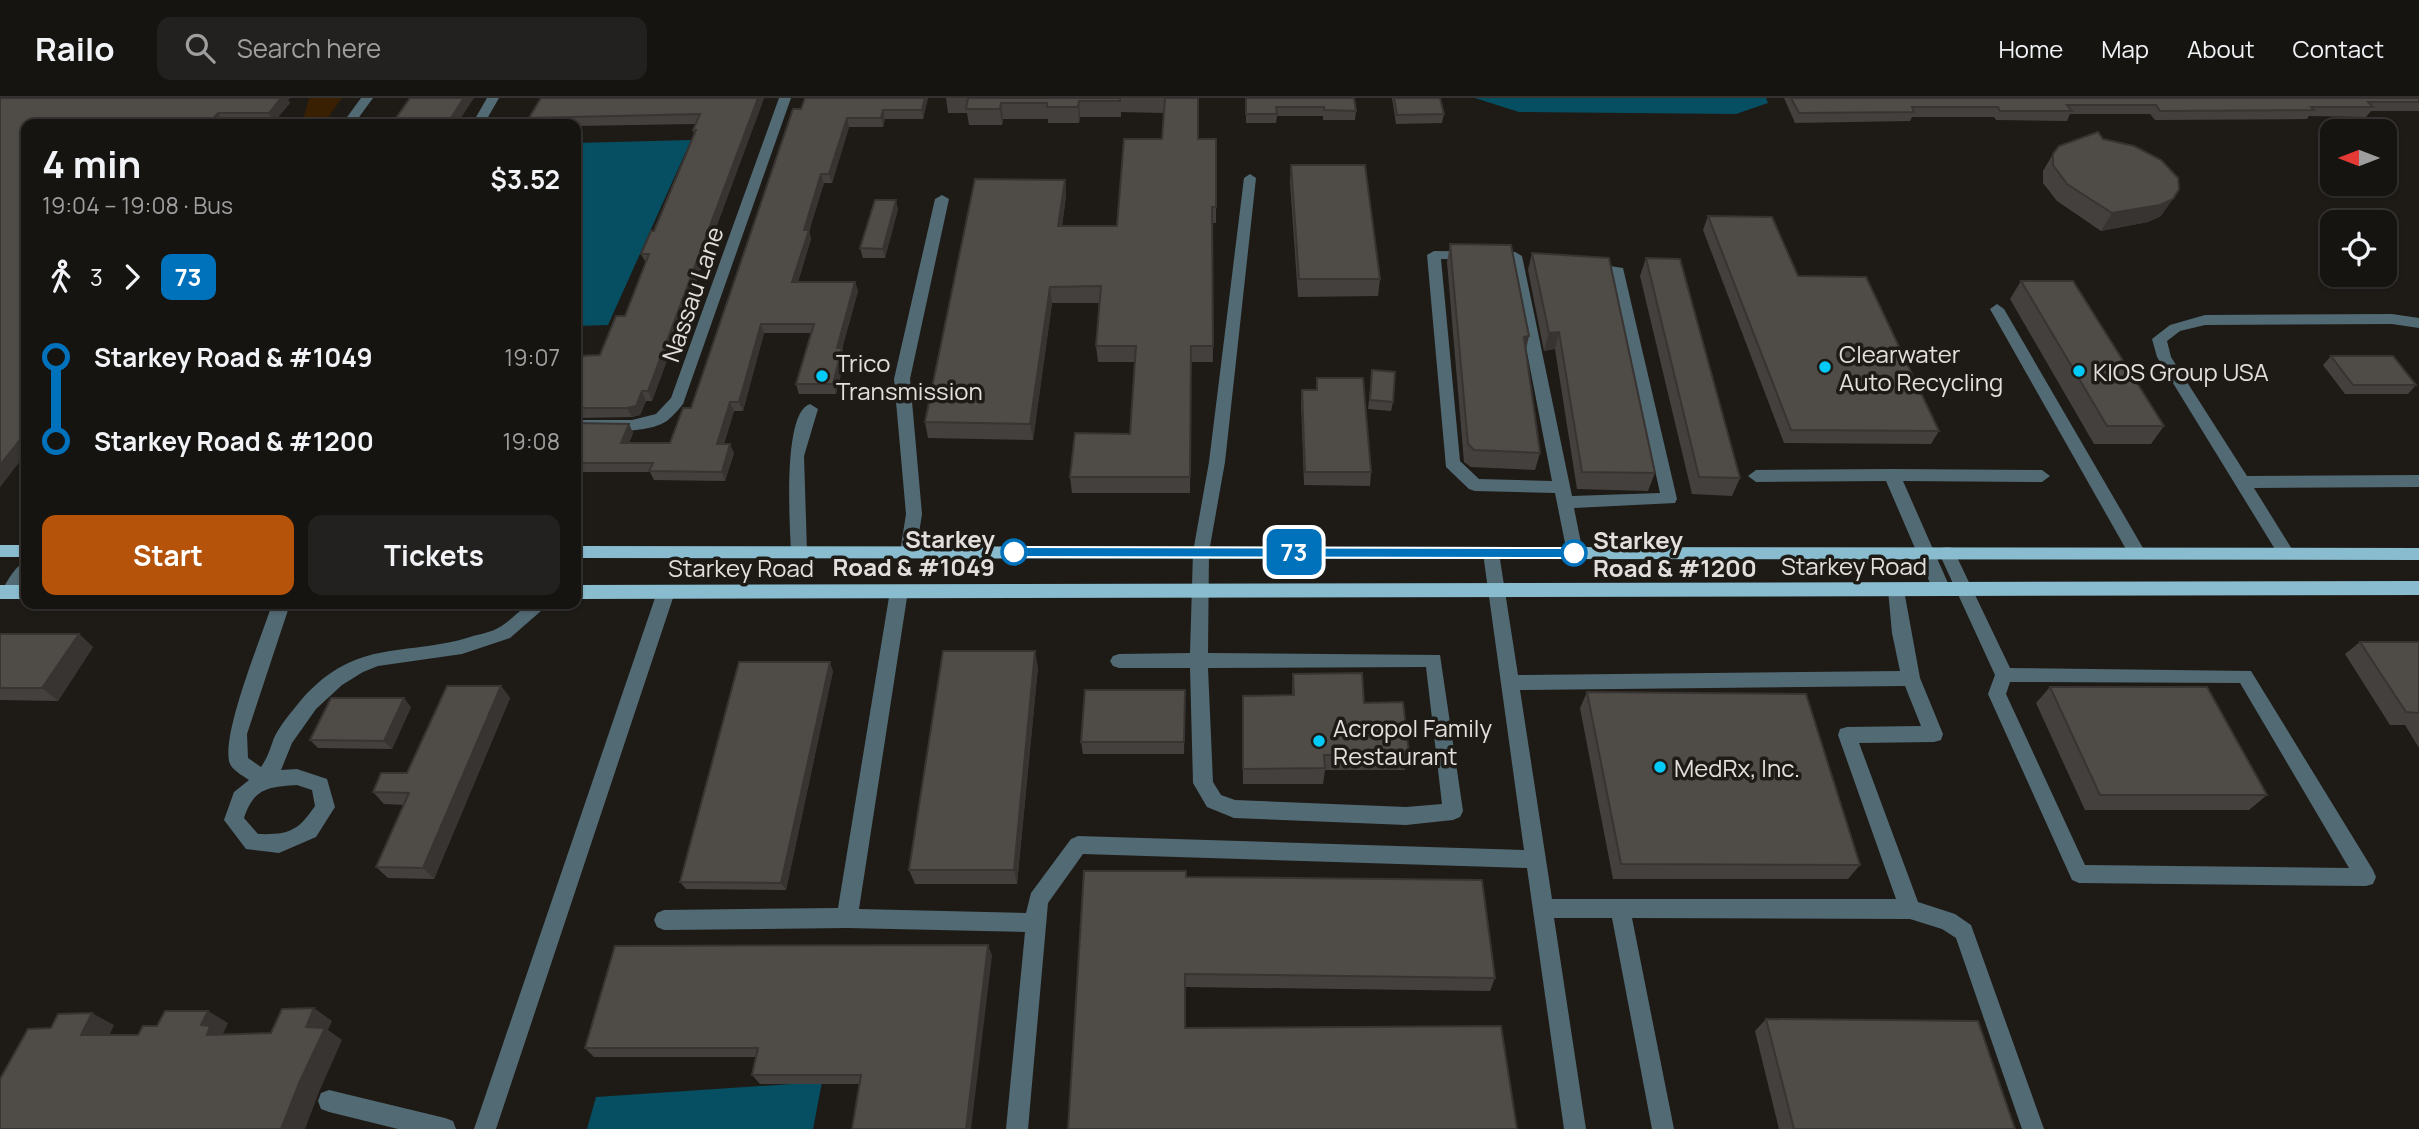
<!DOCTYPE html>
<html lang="en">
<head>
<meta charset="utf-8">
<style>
  :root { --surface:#161411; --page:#23211f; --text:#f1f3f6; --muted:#9e9e9f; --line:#353331; --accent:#b45309 }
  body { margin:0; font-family:Manrope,sans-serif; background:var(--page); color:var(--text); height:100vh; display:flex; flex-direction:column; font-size:26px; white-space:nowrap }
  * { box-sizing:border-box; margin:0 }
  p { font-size:23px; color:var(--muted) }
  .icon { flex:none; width:38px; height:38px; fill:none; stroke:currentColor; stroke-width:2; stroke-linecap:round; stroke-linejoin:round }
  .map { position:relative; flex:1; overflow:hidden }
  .panel { position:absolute; left:21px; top:21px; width:560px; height:490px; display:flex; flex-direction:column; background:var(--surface); border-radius:14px; box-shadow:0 2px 5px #0004,0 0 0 2px var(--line) }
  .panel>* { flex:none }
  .badge { padding:0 14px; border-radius:10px; font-size:24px; line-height:46px }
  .needle { width:46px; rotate:270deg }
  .buttons { position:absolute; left:2320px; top:21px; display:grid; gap:14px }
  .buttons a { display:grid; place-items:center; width:77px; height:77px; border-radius:14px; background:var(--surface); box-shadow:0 2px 5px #0004,0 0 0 2px var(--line); font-size:35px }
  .map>.badge { position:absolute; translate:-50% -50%; box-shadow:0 0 0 4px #fff }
  .legs { display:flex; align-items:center; gap:10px; height:77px; padding:0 21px; font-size:23px }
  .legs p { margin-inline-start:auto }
  .headline { display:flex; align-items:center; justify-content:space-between; height:119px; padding:0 21px }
  h1 { font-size:38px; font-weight:700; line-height:52px }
  .button { display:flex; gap:14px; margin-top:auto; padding:14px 21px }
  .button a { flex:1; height:80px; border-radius:14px; background:var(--accent); color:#fff; font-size:28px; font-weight:700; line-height:80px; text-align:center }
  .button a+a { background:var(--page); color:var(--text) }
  ul { padding:0 21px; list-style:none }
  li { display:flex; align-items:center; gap:24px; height:84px; font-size:26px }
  li i { display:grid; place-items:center; width:10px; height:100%; margin:0 9px; background:currentColor }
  li i::after { content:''; width:18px; height:18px; margin:-9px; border:5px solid; border-radius:50%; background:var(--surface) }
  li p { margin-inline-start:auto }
  li:first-child i { background:linear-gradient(#0000 50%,currentColor 0) }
  li:last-child i { background:linear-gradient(currentColor 50%,#0000 0) }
  header { display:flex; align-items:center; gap:42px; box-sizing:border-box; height:98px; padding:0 35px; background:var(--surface); border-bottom:2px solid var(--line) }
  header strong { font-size:33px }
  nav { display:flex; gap:38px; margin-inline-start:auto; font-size:24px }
  .search { width:490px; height:63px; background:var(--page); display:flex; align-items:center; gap:18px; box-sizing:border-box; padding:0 24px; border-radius:14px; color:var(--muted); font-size:26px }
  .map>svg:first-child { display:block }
</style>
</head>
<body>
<header>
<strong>Railo</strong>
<div class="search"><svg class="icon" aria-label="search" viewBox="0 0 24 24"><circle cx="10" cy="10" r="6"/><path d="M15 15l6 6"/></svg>Search here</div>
<nav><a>Home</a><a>Map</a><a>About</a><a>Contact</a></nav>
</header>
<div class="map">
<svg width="2419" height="1031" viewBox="0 0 2419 1031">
  <rect width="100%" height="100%" fill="#1e1b17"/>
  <!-- green -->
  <polygon fill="#3a2002" points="309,0 342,0 323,26 302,26"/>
  <!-- water -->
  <g fill="#064f62">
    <polygon points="1475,0 1766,0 1768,5 1736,16 1519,14"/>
    <polygon points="691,42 608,227 576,228 576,45"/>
    <polygon points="822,984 813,1031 587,1031 596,999"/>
  </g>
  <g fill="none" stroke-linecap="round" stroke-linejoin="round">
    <!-- minor -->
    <g fill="#526a73" fill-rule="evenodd">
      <polygon points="361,0 373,0 354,26 342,26"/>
      <polygon points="487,0 499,0 484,26 472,26"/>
      <path d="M 779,0 L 791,0 L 683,306 C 679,311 674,317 668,322 C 649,337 599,333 576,332 L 576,322 L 632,322 L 656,316 L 671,300 Z"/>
      <path d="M 1250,76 L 1256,80 L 1225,364 L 1209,454 L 1208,555 L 1440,557 L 1463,713 L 1460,719 L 1453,722 L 1406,727 L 1234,720 L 1207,709 L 1193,685 L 1190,570 L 1119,570 L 1113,568 L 1110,563 L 1113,558 L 1119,556 L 1190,555 L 1193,454 L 1209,364 L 1244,80 ZM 1426,569 L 1442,706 L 1406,709 L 1235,702 L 1221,697 L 1213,684 L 1208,570 Z"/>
      <polygon points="942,97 949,101 910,281 922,416 916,454 914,459 902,459 900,454 906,416 894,281 935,101"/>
      <path d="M 1434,153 L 1515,154 L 1522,158 L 1572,398 L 1660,395 L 1612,176 L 1585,172 L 1583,169 L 1590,165 L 1623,170 L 1677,401 L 1675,405 L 1574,410 L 1583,455 L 1581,460 L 1569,460 L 1567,455 L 1555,395 L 1475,393 L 1469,391 L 1446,369 L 1427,157 ZM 1441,161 L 1509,162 L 1552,383 L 1479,381 L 1460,363 Z"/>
      <polygon points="1997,206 2004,211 2143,450 2145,455 2143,460 2131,460 1990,211"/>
      <polygon points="2392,216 2419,220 2419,230 2392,226 2205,227 2180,233 2167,243 2171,259 2247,378 2419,377 2419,389 2254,390 2295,456 2293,461 2281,461 2157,259 2152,241 2170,227 2205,217"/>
      <path d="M 810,306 L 818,311 L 804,358 L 807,454 L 805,459 L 793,459 L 791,454 C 790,429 782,314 810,306 Z"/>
      <polygon points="1892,371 2042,372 2050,378 2042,384 1903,383 1951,492 1948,497 1936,497 1933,492 1886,383 1756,384 1748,378 1756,372"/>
      <path d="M 1491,449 L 1497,450 L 1499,455 L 1518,577 L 1900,573 L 1892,535 L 1888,492 L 1891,487 L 1903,487 L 1920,580 L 1943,636 L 1941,642 L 1934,644 L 1859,645 L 1918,804 L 1955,816 L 1971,827 L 2044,1031 L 2022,1031 L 1956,840 L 1942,831 L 1910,821 L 1632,820 L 1674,1031 L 1652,1031 L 1612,820 L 1554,820 L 1586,1031 L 1564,1031 L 1527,770 L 1083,756 L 1048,805 L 1028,1031 L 1006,1031 L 1025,834 L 847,830 L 664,832 L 657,829 L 654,822 L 657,815 L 664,812 L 838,810 L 890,493 L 893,488 L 905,488 L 908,493 L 859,811 L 1026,815 L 1031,795 L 1071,741 L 1078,738 L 1524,752 L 1483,455 L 1485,450 ZM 1905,588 L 1921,628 L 1847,629 L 1840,631 L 1838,637 L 1896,801 L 1552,801 L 1520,592 Z"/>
      <path d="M 1947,449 L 1953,450 L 1955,455 L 2010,570 L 2251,573 L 2373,772 L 2376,779 L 2373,786 L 2366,788 L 2079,785 L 2072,782 L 1988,596 L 1995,577 L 1939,455 L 1941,450 ZM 2010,584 L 2240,585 L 2349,770 L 2085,767 L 2006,596 Z"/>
      <path d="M 26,464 L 26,483 L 16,499 L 4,499 L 1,494 C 7,484 15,467 26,464 Z"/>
      <polygon points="666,487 672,489 675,494 496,1031 474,1031 657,494 660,489"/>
      <path d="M 272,506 L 290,506 L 247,636 L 248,660 L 261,669 C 268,659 270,651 274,640 C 280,627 293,612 302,601 C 358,538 406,560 473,538 C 481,536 491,534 498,530 C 522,516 518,505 549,506 L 510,540 L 462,556 L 378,568 L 363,574 L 342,587 L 316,611 L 292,645 L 281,672 L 297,671 L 327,681 L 335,709 L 316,739 L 279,755 L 246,751 L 224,722 L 234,694 L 249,682 C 242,677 231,672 229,663 C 223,631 261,541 272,506 ZM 297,687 L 312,692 L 315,708 C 298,733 289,737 258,736 L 244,720 C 254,690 268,689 297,687 Z"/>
      <polygon points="329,992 445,1020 453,1023 456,1031 398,1031 329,1014 321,1011 318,1003 321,995"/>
    </g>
    <!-- major -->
    <g fill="#88bcce" fill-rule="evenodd">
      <rect x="0" y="447" width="26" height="12"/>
      <polygon points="576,448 2419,450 2419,462 576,460"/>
      <polygon points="2419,483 2419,497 576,501 576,487"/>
      <rect x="0" y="487" width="26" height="14"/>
    </g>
  </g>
  <!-- wall -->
  <g fill="#44403d">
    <polygon points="0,0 288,2 290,5 274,24 26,26 26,355 0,389"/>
    <polygon points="764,0 652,303 646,303 640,317 632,319 576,320 576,258 600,257 625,218 646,165 641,156 654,133 694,37 693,32 696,26 576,28 576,26 532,26 529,20"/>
    <polygon points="928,0 923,21 885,21 883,29 849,29 832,85 824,85 809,133 811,141 798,184 855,184 858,193 842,251 845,260 836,296 799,296 796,286 811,235 764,235 743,313 734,313 724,346 734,355 725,383 654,382 650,374 576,374 576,325 629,326 633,335 629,345 670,345 691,310 801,11"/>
    <polygon points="946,0 1198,0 1198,41 1216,41 1216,125 1212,125 1213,264 1191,264 1190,395 1072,395 1070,379 1130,336 1135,264 1098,264 1096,248 1099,205 1052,205 1033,342 928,340 925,324 1065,82 1066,98 1062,128 1117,128 1162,41 1164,15 1121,14 1121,19 1080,19 1079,25 1048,25 1048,21 1003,21 1002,27 969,27 967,15 948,15"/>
    <polygon points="1246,0 1356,13 1355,22 1323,22 1323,18 1277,18 1276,25 1246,25"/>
    <polygon points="1392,0 1440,0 1444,16 1442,25 1396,26"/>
    <polygon points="1784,0 2419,0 2419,13 2371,13 2366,19 2309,18 2307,21 2155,22 2150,16 2070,16 2067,23 1996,22 1994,19 1912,19 1910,23 1795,25"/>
    <polygon points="2053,56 2161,118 2148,124 2101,133 2057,103 2043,85 2043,73"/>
    <polygon points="1291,67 1380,181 1378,198 1298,199 1290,84"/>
    <polygon points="898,111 885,160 863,160 860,150"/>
    <polygon points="1708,118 1798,178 1939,333 1931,346 1784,345 1703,132"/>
    <polygon points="1450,146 1526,252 1540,355 1535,372 1471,369 1464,364 1447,164"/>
    <polygon points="1532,155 1655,375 1648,393 1577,391 1555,251 1544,253 1528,172"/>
    <polygon points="1646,160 1740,380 1732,398 1692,396 1640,178"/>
    <polygon points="2021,183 2164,328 2151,346 2094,346 2010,201"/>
    <polygon points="2331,258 2416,287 2408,296 2345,296 2323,267"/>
    <polygon points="1372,272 1393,304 1391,313 1368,311"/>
    <polygon points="1317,280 1371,374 1370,388 1304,387 1301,305 1302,292 1316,292"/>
    <polygon points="79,536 93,549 58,603 0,602 0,537"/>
    <polygon points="2360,544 2419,544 2419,650 2405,627 2390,627 2345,556"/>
    <polygon points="1038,569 1017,786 915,786 909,772"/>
    <polygon points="833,573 786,792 686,791 680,784"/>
    <polygon points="1293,576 1409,656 1405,672 1325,672 1323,686 1243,686 1243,598 1292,597"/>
    <polygon points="501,588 510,600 434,781 388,780 376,769 404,707 384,706 373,694 407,675"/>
    <polygon points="2050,589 2267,697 2249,712 2085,712 2036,605"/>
    <polygon points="1587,594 1860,767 1848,781 1613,781 1580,610"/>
    <polygon points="1185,605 1184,656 1083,656 1081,644"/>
    <polygon points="411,609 392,651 318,650 310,642"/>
    <polygon points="1186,779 1495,880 1490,893 1186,889 1185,930 1068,1031"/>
    <polygon points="988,847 992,858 860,986 760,986 752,977 756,959 594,959 585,950"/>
    <polygon points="1766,921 2015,1031 1779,1031 1755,933"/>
  </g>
  <!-- shaded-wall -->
  <g fill="#373432">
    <polygon points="281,0 290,0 288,2 290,5 274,24 269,15"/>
    <polygon points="464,0 474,0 457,26 447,26"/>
    <polygon points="758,0 764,0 652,303 648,293"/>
    <polygon points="925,0 928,0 923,21 922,12"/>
    <polygon points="1079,3 1080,19 1079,25 1078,9"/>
    <polygon points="1001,5 1003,21 1002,27 1000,11"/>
    <polygon points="883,12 885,21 883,29 881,20"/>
    <polygon points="218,15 224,24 222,26 208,26"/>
    <polygon points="847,20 849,29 832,85 829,76"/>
    <polygon points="821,76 824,85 809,133 811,141 795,193 792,184 804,132"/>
    <polygon points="1065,82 1066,98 1060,144 1058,128"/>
    <polygon points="2173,101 2161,118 2148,124 2101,133 2112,115"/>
    <polygon points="896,102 898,111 885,160 883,151"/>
    <polygon points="855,184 858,193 842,251 845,260 836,296 833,286 837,250"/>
    <polygon points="1050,189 1052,205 1033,342 1030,326"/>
    <polygon points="761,226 764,235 743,313 739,304"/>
    <polygon points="1559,234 1555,251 1544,253 1549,235"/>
    <polygon points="1529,238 1525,256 1524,239"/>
    <polygon points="642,293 646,303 640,317 632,319 627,310"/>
    <polygon points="730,304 734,313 721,355 717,346"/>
    <polygon points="629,326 633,335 625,354 621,345"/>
    <polygon points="26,334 26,355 0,389 0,367"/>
    <polygon points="730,346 734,355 725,383 722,374"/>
    <polygon points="79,536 93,549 58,603 42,590"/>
    <polygon points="1035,553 1038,569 1017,786 1014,772"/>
    <polygon points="830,564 833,573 786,792 781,785"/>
    <polygon points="501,588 510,600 434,781 423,770"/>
    <polygon points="404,600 411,609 392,651 384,643"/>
    <polygon points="988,847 992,858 971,1031 966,1031"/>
    <polygon points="314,910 332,923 328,932 342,942 319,994 305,1031 281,1031 300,983 306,929"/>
    <polygon points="208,913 228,925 223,936 230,940 207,937 201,927"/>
    <polygon points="92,915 114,927 104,949 81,937"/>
  </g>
  <!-- building -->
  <g fill="#4f4b47" stroke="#373432" stroke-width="2">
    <polygon points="0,0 281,0 269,15 218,15 208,26 26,26 26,334 0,367"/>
    <polygon points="410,0 464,0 447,26 392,26"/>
    <polygon points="541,0 758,0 648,293 642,293 636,308 627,310 576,310 576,258 600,257 616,218 625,218 649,156 641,156 651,133 654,133 696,32 693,32 700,16 529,20"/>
    <polygon points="805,0 925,0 922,12 883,12 881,20 847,20 829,76 821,76 804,132 809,132 792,184 855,184 837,250 842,250 833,286 796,286 814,226 761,226 739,304 730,304 717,346 730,346 722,374 649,373 653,365 576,365 576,325 629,326 621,345 670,345 683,310 691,310 793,11 801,11"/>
    <polygon points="968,0 1120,0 1120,3 1079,3 1078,9 1047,9 1047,5 1001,5 1000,11 966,11"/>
    <polygon points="1165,0 1198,0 1198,41 1216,41 1216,109 1212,109 1213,248 1191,248 1190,379 1070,379 1075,335 1130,336 1136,248 1096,248 1101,188 1050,189 1030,326 925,324 975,81 1065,82 1058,128 1117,128 1124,41 1162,41"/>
    <polygon points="1246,0 1354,0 1356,13 1324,12 1324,9 1276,9 1277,16 1246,16"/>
    <polygon points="1394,0 1440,0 1444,16 1397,17"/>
    <polygon points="1791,0 2419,0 2419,4 2368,4 2373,9 2311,9 2314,12 2160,13 2156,7 2067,7 2072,13 2000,13 1998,9 1912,9 1914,14 1799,15"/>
    <polygon points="2098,34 2103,41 2134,48 2161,62 2178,80 2179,91 2173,101 2160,107 2112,115 2067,86 2053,67 2053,56 2059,48"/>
    <polygon points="1291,67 1365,67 1380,181 1299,181"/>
    <polygon points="875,102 896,102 883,151 860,150"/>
    <polygon points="1708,118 1772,119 1798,178 1866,179 1939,333 1791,332"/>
    <polygon points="1450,146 1511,147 1529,238 1524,239 1540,355 1474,352 1468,346"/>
    <polygon points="1532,155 1609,160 1655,375 1582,374 1559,234 1549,235"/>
    <polygon points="1646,160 1680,161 1740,380 1699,379"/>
    <polygon points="2021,183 2073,183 2164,328 2107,328"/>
    <polygon points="2331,258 2393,258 2416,287 2353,287"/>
    <polygon points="1372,272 1395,274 1393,304 1370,302"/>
    <polygon points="1317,280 1363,280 1371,374 1305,374 1302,292 1317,292"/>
    <polygon points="0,536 79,536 42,590 0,590"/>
    <polygon points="2360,544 2419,544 2419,615 2406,614"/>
    <polygon points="943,553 1035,553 1014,772 909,772"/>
    <polygon points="739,564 830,564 781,785 680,784"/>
    <polygon points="1362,575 1364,605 1403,604 1409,656 1324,657 1325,670 1243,671 1243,598 1294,597 1293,576"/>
    <polygon points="447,588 501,588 423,770 376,769 409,695 373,694 381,675 407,675"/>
    <polygon points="2050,589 2207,589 2267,697 2100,697"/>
    <polygon points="1085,592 1185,592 1184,644 1081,644"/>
    <polygon points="1587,594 1806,596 1860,767 1621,766"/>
    <polygon points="331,600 404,600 384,643 310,642"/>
    <polygon points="1084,773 1186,773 1186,779 1482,782 1495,880 1185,876 1185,930 1501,928 1517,1031 1068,1031"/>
    <polygon points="988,847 966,1031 852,1031 861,977 752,977 758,950 585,950 615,848"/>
    <polygon points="314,910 306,929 325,930 300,983 281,1031 0,1031 0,981 28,931 51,930 58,916 92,915 81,937 138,937 143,928 157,928 165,913 208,913 201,927 210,928 207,937 271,935 282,911"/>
    <polygon points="1766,921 1978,923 2015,1031 1794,1031"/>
  </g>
  <!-- line-1 -->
  <polygon fill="#0072bc" stroke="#fff" stroke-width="2" points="1014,449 1574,450 1580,455 1574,460 1014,459 1008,454"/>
  <!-- markers -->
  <g fill="#03cbf9" stroke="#1e1b17" stroke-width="2.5">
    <circle cx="1825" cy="269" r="7"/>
    <circle cx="2079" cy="273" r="7"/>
    <circle cx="822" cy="278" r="7"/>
    <circle cx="1319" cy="643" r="7"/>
    <circle cx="1660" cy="669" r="7"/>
  </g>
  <g fill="#fff" stroke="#0072bc" stroke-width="3.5">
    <circle cx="1014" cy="454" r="12"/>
    <circle cx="1574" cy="455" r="12"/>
  </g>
  <g text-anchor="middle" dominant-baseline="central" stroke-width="7" stroke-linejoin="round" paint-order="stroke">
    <!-- street labels -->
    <g font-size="24" fill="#e2dfdd" stroke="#1e1b17">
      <text transform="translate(692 196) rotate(-71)">Nassau Lane</text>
      <text x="1854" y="467">Starkey Road</text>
      <text x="741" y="469">Starkey Road</text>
    </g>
    <!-- poi labels -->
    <g font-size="24" fill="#e2dfdd" stroke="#1e1b17" text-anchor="start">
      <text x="1839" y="255">Clearwater<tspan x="1839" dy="28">Auto Recycling</tspan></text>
      <text x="836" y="264">Trico<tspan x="836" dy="28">Transmission</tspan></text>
      <text x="2093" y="273">KIOS Group USA</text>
      <text x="1333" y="629">Acropol Family<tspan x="1333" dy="28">Restaurant</tspan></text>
      <text x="1674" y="669">MedRx, Inc.</text>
    </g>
    <!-- stop labels -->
    <g font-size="24" font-weight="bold" fill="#e2dfdd" stroke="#1e1b17" text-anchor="end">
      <text x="995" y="440">Starkey<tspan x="995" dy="28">Road &amp; #1049</tspan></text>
      <text x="1593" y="441" text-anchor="start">Starkey<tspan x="1593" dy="28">Road &amp; #1200</tspan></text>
    </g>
  </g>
</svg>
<div class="buttons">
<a><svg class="needle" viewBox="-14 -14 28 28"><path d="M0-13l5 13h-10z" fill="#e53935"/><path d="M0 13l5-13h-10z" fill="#9e9e9f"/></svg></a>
<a><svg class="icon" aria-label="locate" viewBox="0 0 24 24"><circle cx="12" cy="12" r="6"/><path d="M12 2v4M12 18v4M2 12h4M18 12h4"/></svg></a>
</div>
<b class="badge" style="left:1294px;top:454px;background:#0072bc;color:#fff">73</b>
<section class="panel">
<div class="headline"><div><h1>4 min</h1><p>19:04 – 19:08 · Bus</p></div><b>$3.52</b></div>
<div class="legs"><svg class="icon" aria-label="walk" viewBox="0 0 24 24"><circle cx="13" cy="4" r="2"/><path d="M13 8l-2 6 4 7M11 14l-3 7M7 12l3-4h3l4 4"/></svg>3<svg class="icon" aria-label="forward" viewBox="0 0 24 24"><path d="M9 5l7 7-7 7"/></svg><b class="badge" style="background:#0072bc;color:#fff">73</b></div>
<ul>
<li><i style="color:#0072bc"></i><b>Starkey Road &amp; #1049</b><p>19:07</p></li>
<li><i style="color:#0072bc"></i><b>Starkey Road &amp; #1200</b><p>19:08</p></li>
</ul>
<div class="button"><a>Start</a><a>Tickets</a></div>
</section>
</div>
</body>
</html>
